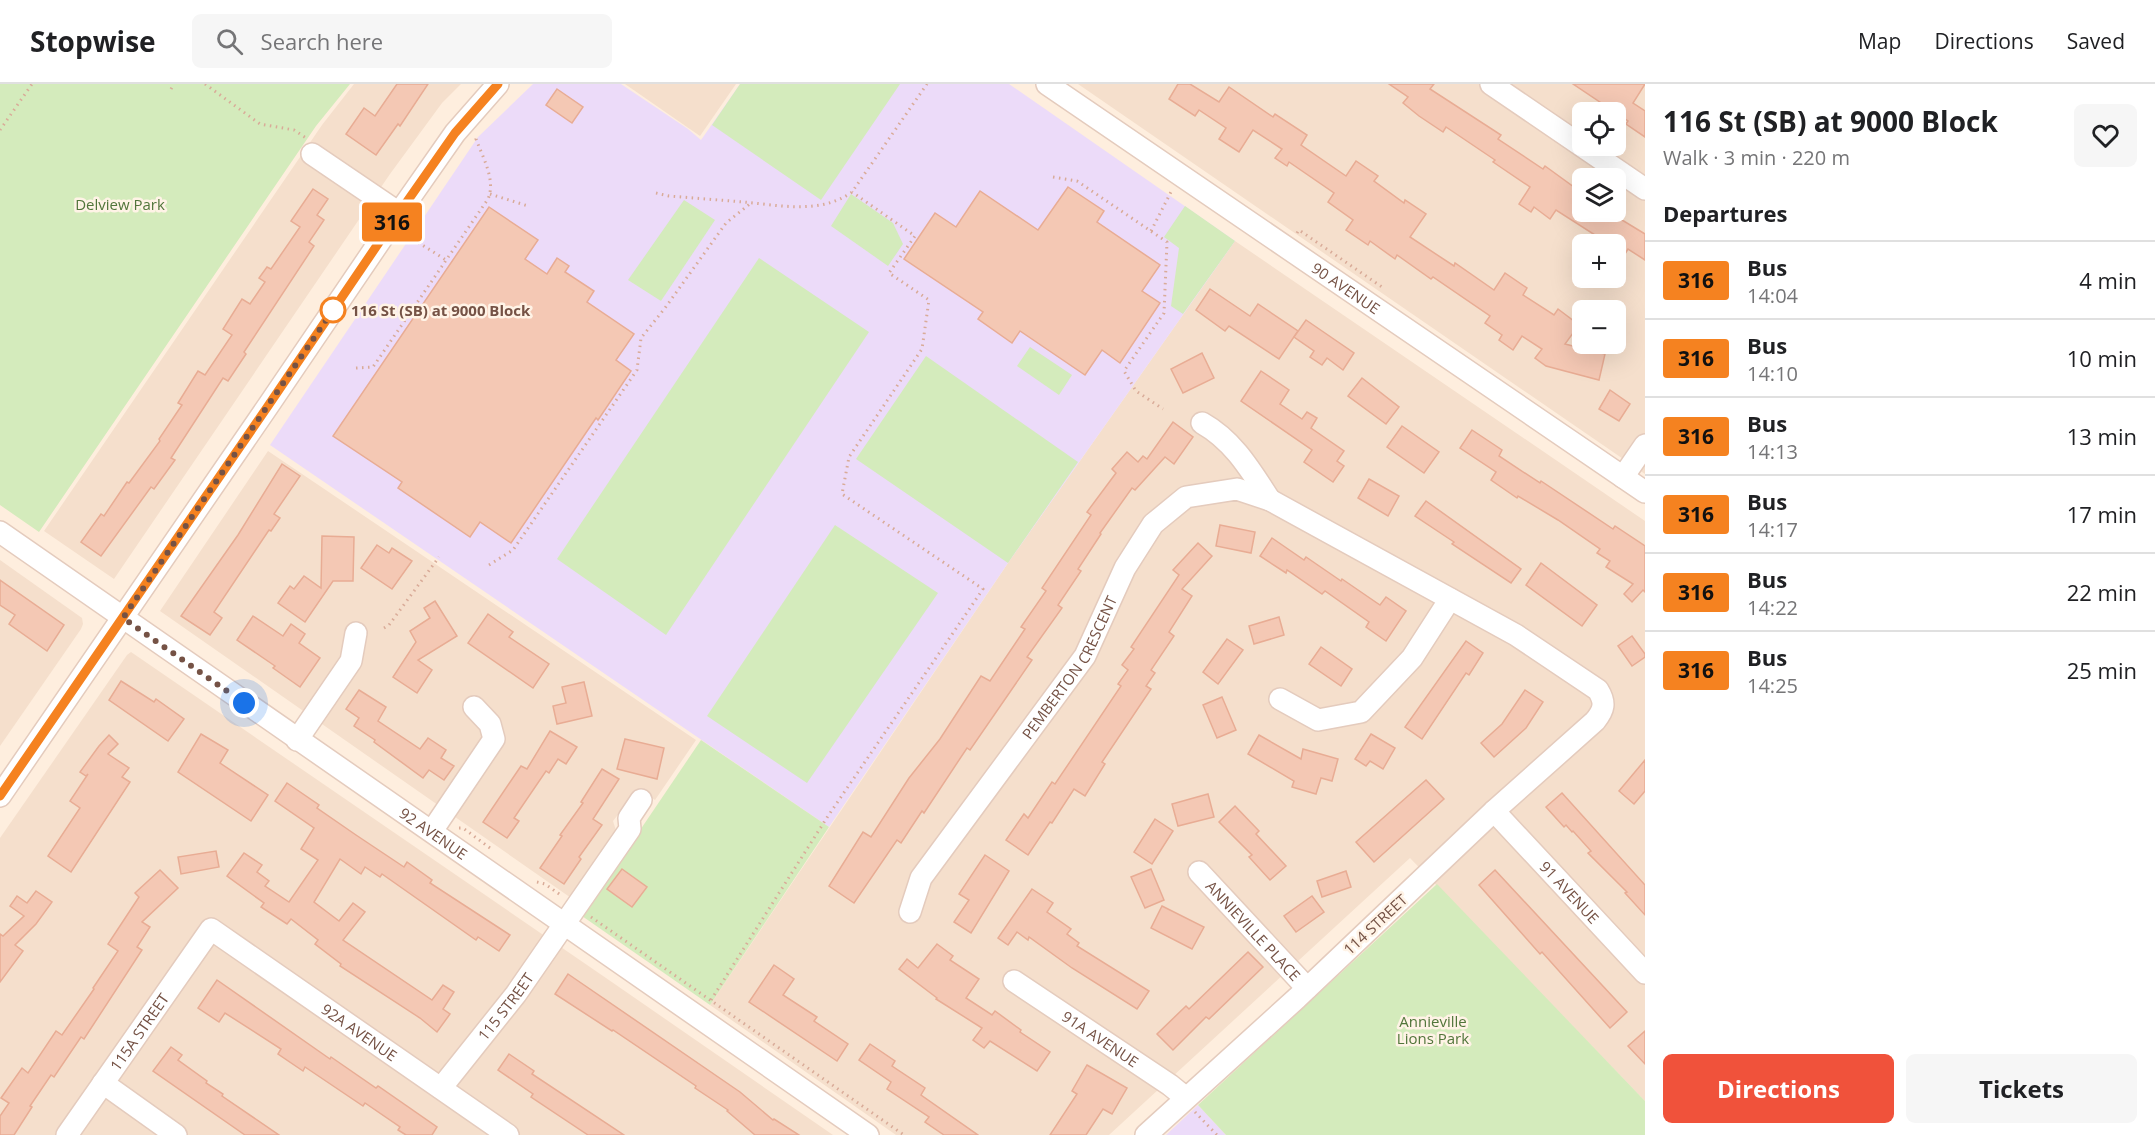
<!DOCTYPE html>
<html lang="en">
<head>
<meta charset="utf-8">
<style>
  :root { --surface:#fff; --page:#f6f6f6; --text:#202124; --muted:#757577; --line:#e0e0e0; --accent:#f0523b }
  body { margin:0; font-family:"Open Sans",sans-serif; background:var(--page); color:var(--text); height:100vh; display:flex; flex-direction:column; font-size:22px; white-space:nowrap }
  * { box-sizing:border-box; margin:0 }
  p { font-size:20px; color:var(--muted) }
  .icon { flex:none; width:33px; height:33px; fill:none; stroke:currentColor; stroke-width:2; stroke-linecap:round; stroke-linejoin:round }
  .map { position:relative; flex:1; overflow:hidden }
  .details { display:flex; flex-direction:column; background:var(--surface); width:510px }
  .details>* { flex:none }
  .badge { padding:0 12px; border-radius:4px; font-size:21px; line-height:39px }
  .controls { position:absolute; left:1572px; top:18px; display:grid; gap:12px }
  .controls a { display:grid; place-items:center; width:54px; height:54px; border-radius:9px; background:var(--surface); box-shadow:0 6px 24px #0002; font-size:30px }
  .you { position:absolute; width:30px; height:30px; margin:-15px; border:4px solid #fff; border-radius:50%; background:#1a73e8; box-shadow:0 0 0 9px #1a73e833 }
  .map>.badge { position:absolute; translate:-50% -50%; box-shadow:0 0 0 3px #fff }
  h2 { padding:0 18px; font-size:22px; line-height:54px }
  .round { display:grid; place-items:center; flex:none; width:63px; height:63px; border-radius:9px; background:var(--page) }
  .overview { display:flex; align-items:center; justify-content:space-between; height:102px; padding:0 18px }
  h1 { font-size:28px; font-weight:700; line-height:45px }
  .action { display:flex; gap:12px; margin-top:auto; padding:12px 18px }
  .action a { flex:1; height:69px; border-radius:9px; background:var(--accent); color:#fff; font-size:24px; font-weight:700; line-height:69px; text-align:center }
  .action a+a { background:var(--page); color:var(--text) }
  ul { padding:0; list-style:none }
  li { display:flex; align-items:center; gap:18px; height:78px; padding:0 18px; border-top:2px solid var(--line) }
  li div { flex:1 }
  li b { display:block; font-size:22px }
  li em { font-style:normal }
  li .badge { min-width:66px; font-weight:700; text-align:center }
  header { display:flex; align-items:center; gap:36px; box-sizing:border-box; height:84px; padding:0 30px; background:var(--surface); border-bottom:2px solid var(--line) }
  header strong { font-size:28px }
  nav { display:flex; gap:33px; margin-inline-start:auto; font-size:21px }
  .search { width:420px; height:54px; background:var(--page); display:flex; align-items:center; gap:15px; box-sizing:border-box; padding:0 21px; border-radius:9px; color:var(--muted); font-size:22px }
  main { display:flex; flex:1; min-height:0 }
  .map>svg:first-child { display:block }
</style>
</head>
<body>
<header>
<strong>Stopwise</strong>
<div class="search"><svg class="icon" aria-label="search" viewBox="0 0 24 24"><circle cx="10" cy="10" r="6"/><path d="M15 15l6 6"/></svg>Search here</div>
<nav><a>Map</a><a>Directions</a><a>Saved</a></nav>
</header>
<main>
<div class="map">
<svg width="1645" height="1051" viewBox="0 0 1645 1051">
  <rect width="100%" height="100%" fill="#feeede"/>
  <!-- residential -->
  <g fill="#f5dfcc" fill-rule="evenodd">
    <polygon points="354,0 461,0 442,19 390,90 114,495 44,447 322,41"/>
    <polygon points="625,0 736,0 700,52"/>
    <path d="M 1078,0 L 1645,0 L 1645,390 ZM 1582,28 L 1616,28 L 1616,62 L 1582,62 ZM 1582,94 L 1616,94 L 1616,128 L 1582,128 ZM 1582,160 L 1616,160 L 1616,194 L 1582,194 ZM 1582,226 L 1616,226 L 1616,260 L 1582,260 Z"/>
    <polygon points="1235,157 1645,437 1645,1017 1410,774 1109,1051 896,1051 710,921 1008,479"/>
    <polygon points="268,367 696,656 655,716 638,705 613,737 618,753 574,816 160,527"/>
    <polygon points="0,476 82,534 83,540 81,545 0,662"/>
    <polygon points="131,568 606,894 833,1051 0,1051 0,754 127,571"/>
  </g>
  <!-- education -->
  <g fill="#ecdbf9">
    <polygon points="533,0 621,0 688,45 701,56 740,0 1009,0 1235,157 1008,479 829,743 270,361 478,53"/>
    <polygon points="1198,1021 1226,1051 1166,1051"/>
  </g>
  <!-- green -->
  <g fill="#d4ebbc">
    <polygon points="0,0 350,0 316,42 39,448 0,421"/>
    <polygon points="740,0 900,0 821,116 712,41"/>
    <polygon points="851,110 893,139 903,160 888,182 831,142"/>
    <polygon points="684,116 715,136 661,217 628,196"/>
    <polygon points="1185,122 1235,157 1183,230 1171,222 1179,164 1164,153"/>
    <polygon points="759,174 869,248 666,551 557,475"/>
    <polygon points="1030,263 1072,291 1059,311 1017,282"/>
    <polygon points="926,272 1078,378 1008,479 856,375"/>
    <polygon points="835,441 938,509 807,699 707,632"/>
    <polygon points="701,656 829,743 710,921 582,832"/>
    <polygon points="1437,800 1645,1017 1645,1051 1226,1051 1198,1021"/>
  </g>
  <!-- building -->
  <g fill="#f4c8b4" stroke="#e8ac94" stroke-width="1.5">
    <polygon points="397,0 428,0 400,42 398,40 376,71 346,50 364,24 375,32"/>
    <polygon points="1178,0 1190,0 1219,18 1229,3 1273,33 1275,30 1307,51 1301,61 1346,92 1356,77 1378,92 1374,97 1404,119 1405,116 1426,130 1410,153 1454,182 1455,179 1494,206 1505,189 1527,204 1523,211 1554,231 1558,225 1579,241 1565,260 1605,270 1599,296 1546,282 1535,274 1542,265 1522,252 1513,266 1499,256 1502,251 1485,239 1490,232 1433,193 1431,195 1397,171 1395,175 1370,157 1368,161 1346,146 1353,136 1328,118 1334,109 1289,78 1287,82 1275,74 1282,65 1253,46 1239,68 1219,55 1226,44 1199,26 1195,32 1169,15"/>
    <polygon points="1389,0 1434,0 1430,5 1501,51 1498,55 1543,85 1545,82 1582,109 1582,128 1609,128 1645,150 1645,176 1628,165 1625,170 1616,165 1616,160 1609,160 1556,126 1550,135 1534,123 1531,128 1519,120 1530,103 1493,78 1495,76 1446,43 1443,48 1419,32 1403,19 1408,13"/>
    <polygon points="1573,0 1645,0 1633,19 1645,27 1645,53 1626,40 1628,37"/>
    <polygon points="557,5 583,23 572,39 546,21"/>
    <polygon points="1068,103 1104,127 1097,138 1160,181 1142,207 1160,219 1120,279 1102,266 1085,291 1020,247 1012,259 978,235 983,228 904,175 935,129 956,143 980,107 1038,146"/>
    <polygon points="313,105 328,115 317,131 324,136 309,158 314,162 244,268 246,270 228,297 223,294 171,374 175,376 154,405 151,403 101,472 81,458 101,430 104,432 127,398 129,399 160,357 159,355 182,321 178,319 198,287 205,291 232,251 223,245 242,215 250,220 265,198 259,194 267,183 271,185 300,143 291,137"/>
    <polygon points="489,123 538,156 525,175 547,190 557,174 569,182 565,188 594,207 587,218 634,250 616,276 631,287 598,336 596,334 511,459 480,438 470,453 398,404 402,398 333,352"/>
    <polygon points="1210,205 1250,232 1258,220 1298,247 1279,275 1229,242 1225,247 1196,226"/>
    <polygon points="1306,236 1354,269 1343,286 1327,274 1322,281 1310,273 1314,267 1294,253"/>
    <polygon points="1202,269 1214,294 1183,309 1171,285"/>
    <polygon points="1261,287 1289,306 1280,320 1302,335 1307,328 1317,334 1311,344 1344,367 1337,377 1344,382 1333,398 1304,378 1312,366 1241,317"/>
    <polygon points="1362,294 1399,323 1386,340 1348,312"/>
    <polygon points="1610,306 1630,320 1619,337 1599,325"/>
    <polygon points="1173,338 1193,353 1174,380 1165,373 1135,406 1132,404 1100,449 1101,450 1078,485 1081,487 1058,521 1062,524 1027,573 1032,576 970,666 967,664 924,729 922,727 901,759 897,756 854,819 829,802 863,748 871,753 909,694 940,655 981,592 990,597 1025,545 1021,543 1046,507 1042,504 1091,431 1087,428 1116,389 1112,385 1127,368 1138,378 1143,372 1147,375"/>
    <polygon points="1402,342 1439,368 1424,389 1387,363"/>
    <polygon points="1472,346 1502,366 1499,372 1540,399 1541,397 1613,445 1615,442 1645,462 1645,508 1643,506 1632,518 1624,510 1633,500 1606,483 1610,477 1597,469 1600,465 1558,436 1518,412 1517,414 1491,396 1496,388 1460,364"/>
    <polygon points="282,380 300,392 274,430 280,434 271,447 269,446 214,528 222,534 210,551 181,532 238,451"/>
    <polygon points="1369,395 1399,412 1388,432 1358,414"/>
    <polygon points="1426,417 1521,485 1511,499 1452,460 1454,458 1415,432"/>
    <polygon points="1220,441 1255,448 1251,469 1216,462"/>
    <polygon points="322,452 354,453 353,497 333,497 305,538 278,519 290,502 294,505 304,492 321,504"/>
    <polygon points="1272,454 1304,476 1306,473 1341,497 1342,495 1380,521 1386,513 1406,527 1386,557 1366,543 1369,538 1325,507 1322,510 1287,486 1286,489 1260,472"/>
    <polygon points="1198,459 1212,472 1182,505 1192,512 1169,548 1174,552 1151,586 1155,589 1146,602 1151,605 1102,678 1105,680 1085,712 1074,705 1052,739 1050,738 1028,771 1006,756 1024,730 1028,734 1052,698 1055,700 1121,602 1118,600 1128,586 1122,581 1134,565 1131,563 1179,491 1173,486"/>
    <polygon points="377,461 389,469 392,464 412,477 392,505 361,484"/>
    <polygon points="1541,479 1597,521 1582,542 1526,501"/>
    <polygon points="0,496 64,541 47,567 9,540 15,531 0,521"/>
    <polygon points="435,517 457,552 418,576 432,586 417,609 393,593 416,558 410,547 430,534 424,524"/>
    <polygon points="488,530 513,548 509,553 549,580 533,604 468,559"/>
    <polygon points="253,532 283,552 291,540 305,550 299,559 320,574 300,603 273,584 275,582 237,556"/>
    <polygon points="1279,533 1284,551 1254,560 1249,542"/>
    <polygon points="1632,552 1645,570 1645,573 1632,582 1618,562"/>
    <polygon points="1227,555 1243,566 1218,600 1203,588"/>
    <polygon points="1466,557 1483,569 1469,591 1466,589 1422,655 1405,643"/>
    <polygon points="1321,563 1352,585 1341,602 1309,580"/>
    <polygon points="121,597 154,618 156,615 184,635 168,657 109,616"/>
    <polygon points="584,598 592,632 557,640 553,622 566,619 562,603"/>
    <polygon points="359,606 386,623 378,637 420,665 428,654 446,666 441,674 454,682 444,696 429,686 423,694 374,658 375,656 354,642 359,634 346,625"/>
    <polygon points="1525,606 1543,618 1526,644 1494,673 1481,659 1502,640"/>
    <polygon points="1222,613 1236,646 1217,654 1203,621"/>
    <polygon points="550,647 577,663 566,680 558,675 549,689 546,687 514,734 519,737 507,754 483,738 521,682 527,685"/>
    <polygon points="201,650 228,666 220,679 268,711 251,737 178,688"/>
    <polygon points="1371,650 1395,664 1383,685 1370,677 1366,682 1355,675"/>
    <polygon points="109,651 118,660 108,670 129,684 122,693 130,698 71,788 48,772 80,724 70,717 88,690 86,692 80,688 99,662"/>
    <polygon points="1259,651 1301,675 1303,665 1338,675 1332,697 1321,694 1316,710 1292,703 1294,697 1248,670"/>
    <polygon points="625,655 664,664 657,695 617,685"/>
    <polygon points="1645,676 1645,707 1634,720 1619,707"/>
    <polygon points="602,685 619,695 593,735 602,741 579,773 581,775 564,800 540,784 562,752 560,751 583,719 581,718"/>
    <polygon points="1426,696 1444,715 1374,778 1356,758"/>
    <polygon points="287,699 319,721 317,724 356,751 404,783 407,778 432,796 430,799 510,851 499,867 478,853 476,856 382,790 380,793 365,783 361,790 340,775 314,818 339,837 353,819 365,828 343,856 432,916 443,901 454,908 443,925 450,930 437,948 420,934 340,882 341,880 315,860 318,856 291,835 287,840 261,823 264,819 227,792 244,769 262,781 257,788 269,797 265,802 289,818 318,776 301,765 314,744 275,717"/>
    <polygon points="1562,709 1645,801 1645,831 1625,809 1627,808 1588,769 1591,767 1573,747 1572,748 1566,741 1564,743 1546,723"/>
    <polygon points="1208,710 1214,733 1178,742 1172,720"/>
    <polygon points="1235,722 1259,747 1256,750 1286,782 1270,796 1249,773 1252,771 1219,738"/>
    <polygon points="1155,735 1173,747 1152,780 1134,768"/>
    <polygon points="216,767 219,783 181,790 178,773"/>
    <polygon points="985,771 1009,787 971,849 954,838 969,816 959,810"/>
    <polygon points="622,785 647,803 632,823 607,805"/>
    <polygon points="1151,785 1164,816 1145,824 1131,793"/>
    <polygon points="160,786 178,804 142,838 150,843 137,863 142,866 84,955 81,953 54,993 51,991 30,1022 32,1023 14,1051 0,1051 0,1032 9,1019 1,1014 22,984 28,989 56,947 62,951 94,905 93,904 118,867 108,860 139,813 135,809"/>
    <polygon points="1495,786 1627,928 1610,944 1542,868 1540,870 1479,801"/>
    <polygon points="1346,787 1351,803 1322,813 1317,797"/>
    <polygon points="1032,805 1053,819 1047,828 1071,845 1067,850 1079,859 1077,862 1149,907 1137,925 1072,884 1029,853 1028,856 1017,848 1008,861 998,854"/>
    <polygon points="36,807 52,818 36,840 15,861 23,867 0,898 0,850 3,852 24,832 10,822 17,812 27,819"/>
    <polygon points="1312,812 1324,828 1296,848 1284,832"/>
    <polygon points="1162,822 1204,843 1192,865 1151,844"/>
    <polygon points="937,860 953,872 950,876 979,895 966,914 992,931 995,927 1021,946 1020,948 1050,968 1037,987 990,957 984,964 973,956 982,944 936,915 937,914 899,885 907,875 918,884"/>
    <polygon points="1248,868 1263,883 1209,935 1206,933 1173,966 1157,950 1186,922 1189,925"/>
    <polygon points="774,881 794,895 783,911 817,933 814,937 848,960 837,977 749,918"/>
    <polygon points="568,890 740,1008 773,1036 774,1035 799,1051 755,1051 727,1027 728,1026 695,1004 696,1002 613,946 612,947 555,910"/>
    <polygon points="217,896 330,975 331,973 376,1004 378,1002 437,1043 432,1051 406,1051 398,1046 400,1043 365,1019 363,1022 305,983 303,987 278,970 281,965 225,929 219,938 198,924"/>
    <polygon points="1645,947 1645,980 1628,962"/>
    <polygon points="870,960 895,977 892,982 925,1004 921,1011 978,1051 944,1051 925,1038 929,1033 887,1005 891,998 859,976"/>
    <polygon points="171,963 182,971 178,976 207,997 206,999 223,1010 222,1012 279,1051 245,1051 153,987"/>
    <polygon points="509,970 534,987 532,990 624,1051 588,1051 531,1013 533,1010 498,986"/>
    <polygon points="1087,981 1127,1004 1112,1030 1103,1025 1086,1051 1050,1051 1077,1010 1072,1007"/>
  </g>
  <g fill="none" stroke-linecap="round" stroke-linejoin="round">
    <defs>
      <g id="minor">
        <path id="s1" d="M 1047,0 L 1645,408"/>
        <polyline points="1491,0 1645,105"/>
        <polyline points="312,70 399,129"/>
        <path d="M 1202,339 C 1234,357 1251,387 1270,416"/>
        <polyline points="1623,393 1645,361"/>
        <path id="s2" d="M 0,448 L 868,1051"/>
        <polyline points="1280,615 1318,636 1361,628 1412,574 1450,515"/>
        <polyline points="297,656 351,577 356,549"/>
        <polyline points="0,712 268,322 399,129 455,49 498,0"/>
        <path id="s3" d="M 1494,727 L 1645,889"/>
        <polyline points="432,747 494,655 490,640 474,623"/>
        <path id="s4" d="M 1199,788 L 1307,904"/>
        <path id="s5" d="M 910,828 L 921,794 L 1085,572 L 1125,484 L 1153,440 L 1186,413 L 1237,405 L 1270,416 L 1516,551 L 1598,606 C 1606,619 1604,626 1595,637 L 1494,727 L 1297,914 L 1146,1051"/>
        <path id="s6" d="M 1014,897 L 1170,1001 L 1186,1014"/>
        <polyline points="103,999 176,1051"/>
        <path id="s7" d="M 441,1004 L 516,910 L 630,745 L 629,734 L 641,716"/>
        <path id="s8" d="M 67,1051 L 211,845 L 508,1051"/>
      </g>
    </defs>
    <!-- minor casing -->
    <use href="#minor" stroke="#e4cbbd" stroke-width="24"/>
    <!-- path -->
    <g stroke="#d9ab98" stroke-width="3" stroke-dasharray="1.5 4.5" stroke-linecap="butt">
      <polyline points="205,0 260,40 294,46 306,54"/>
      <polyline points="171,5 174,0"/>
      <polyline points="0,46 32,0"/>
      <polyline points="1053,93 1077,97 1167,158 1164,229 1124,287 1136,307 1163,325"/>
      <path d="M 656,109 L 669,112 C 694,114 719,116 743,118 C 779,121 820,131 852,108 L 927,0"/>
      <polyline points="490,110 528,122"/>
      <polyline points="1151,147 1172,106"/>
      <polyline points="1297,149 1299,146 1382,203 1381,206"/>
      <polyline points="408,152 446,176"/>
      <path d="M 356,284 L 373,283 L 488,115 C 496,96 483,74 476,55 L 478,52"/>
      <polyline points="489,481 513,466 637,286 641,254 665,224 726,139 751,119"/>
      <polyline points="384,544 389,541 439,473"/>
      <polyline points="459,744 463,744 490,764"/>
      <polyline points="537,798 545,800 562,812"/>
      <polyline points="591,833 904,1051"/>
      <polyline points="711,916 828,732 983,505 842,410 849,373 922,265 929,216 889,189 915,152 852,108"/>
      <polyline points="1195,1028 1217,1051"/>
    </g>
    <!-- minor -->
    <use href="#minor" stroke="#fff" stroke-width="21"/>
  </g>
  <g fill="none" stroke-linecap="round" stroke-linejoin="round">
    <defs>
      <polyline id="line" points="0,712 268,322 399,129 455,49 498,0"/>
    </defs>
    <!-- line casing -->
    <use href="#line" stroke="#fff" stroke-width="14"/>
    <!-- line -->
    <use href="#line" stroke="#f58220" stroke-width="9"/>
    <!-- walk -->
    <polyline stroke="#755245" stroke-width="6" stroke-dasharray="0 10.8" points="244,619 123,534 333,226"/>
  </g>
  <!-- markers -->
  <circle fill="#fff" stroke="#f58220" stroke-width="3" cx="333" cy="226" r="12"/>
  <g text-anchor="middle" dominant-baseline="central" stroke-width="5" stroke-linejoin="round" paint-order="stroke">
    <!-- park labels -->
    <g font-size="15" fill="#51753a" stroke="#fff3e6">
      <text x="120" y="120">Delview Park</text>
      <text x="1433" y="937">Annieville<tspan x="1433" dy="17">Lions Park</tspan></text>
    </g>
    <!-- street labels -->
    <g font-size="15" fill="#755245" stroke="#fff3e6">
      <text stroke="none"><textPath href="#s1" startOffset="362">90 AVENUE</textPath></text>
      <text stroke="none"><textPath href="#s5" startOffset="294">PEMBERTON CRESCENT</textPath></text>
      <text stroke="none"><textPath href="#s2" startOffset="528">92 AVENUE</textPath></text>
      <text stroke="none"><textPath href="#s3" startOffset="111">91 AVENUE</textPath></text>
      <text transform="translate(1375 840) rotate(-43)">114 STREET</text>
      <text stroke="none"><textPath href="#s4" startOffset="80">ANNIEVILLE PLACE</textPath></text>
      <text stroke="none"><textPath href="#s7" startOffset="104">115 STREET</textPath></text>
      <text stroke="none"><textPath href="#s8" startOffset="126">115A STREET</textPath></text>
      <text stroke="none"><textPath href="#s8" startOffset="432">92A AVENUE</textPath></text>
      <text stroke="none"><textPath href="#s6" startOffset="104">91A AVENUE</textPath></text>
    </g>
    <!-- stop labels -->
    <g font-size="15" font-weight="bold" fill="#755245" stroke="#fff3e6" text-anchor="start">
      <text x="351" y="226">116 St (SB) at 9000 Block</text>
    </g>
  </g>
</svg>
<div class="controls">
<a><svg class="icon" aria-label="locate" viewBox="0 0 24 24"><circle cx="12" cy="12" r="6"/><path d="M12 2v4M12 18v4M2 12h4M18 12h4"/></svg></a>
<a><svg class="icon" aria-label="layers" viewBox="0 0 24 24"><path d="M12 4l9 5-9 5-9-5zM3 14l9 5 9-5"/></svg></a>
<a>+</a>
<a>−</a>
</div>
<div class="you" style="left:244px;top:619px"></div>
<b class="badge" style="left:392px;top:138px;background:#f58220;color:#111">316</b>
</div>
<section class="details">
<div class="overview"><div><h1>116 St (SB) at 9000 Block</h1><p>Walk · 3 min · 220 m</p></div><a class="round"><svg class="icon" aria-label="heart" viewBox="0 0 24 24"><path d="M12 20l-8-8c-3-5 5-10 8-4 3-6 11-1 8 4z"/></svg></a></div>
<h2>Departures</h2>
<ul>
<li><span class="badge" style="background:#f58220;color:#111">316</span><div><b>Bus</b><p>14:04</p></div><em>4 min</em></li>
<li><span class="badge" style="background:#f58220;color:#111">316</span><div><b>Bus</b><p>14:10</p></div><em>10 min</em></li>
<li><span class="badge" style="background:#f58220;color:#111">316</span><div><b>Bus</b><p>14:13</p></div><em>13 min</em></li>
<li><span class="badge" style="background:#f58220;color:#111">316</span><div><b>Bus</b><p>14:17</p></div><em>17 min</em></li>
<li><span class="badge" style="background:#f58220;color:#111">316</span><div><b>Bus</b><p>14:22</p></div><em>22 min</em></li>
<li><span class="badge" style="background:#f58220;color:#111">316</span><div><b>Bus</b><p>14:25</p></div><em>25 min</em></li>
</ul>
<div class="action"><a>Directions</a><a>Tickets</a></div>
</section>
</main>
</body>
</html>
